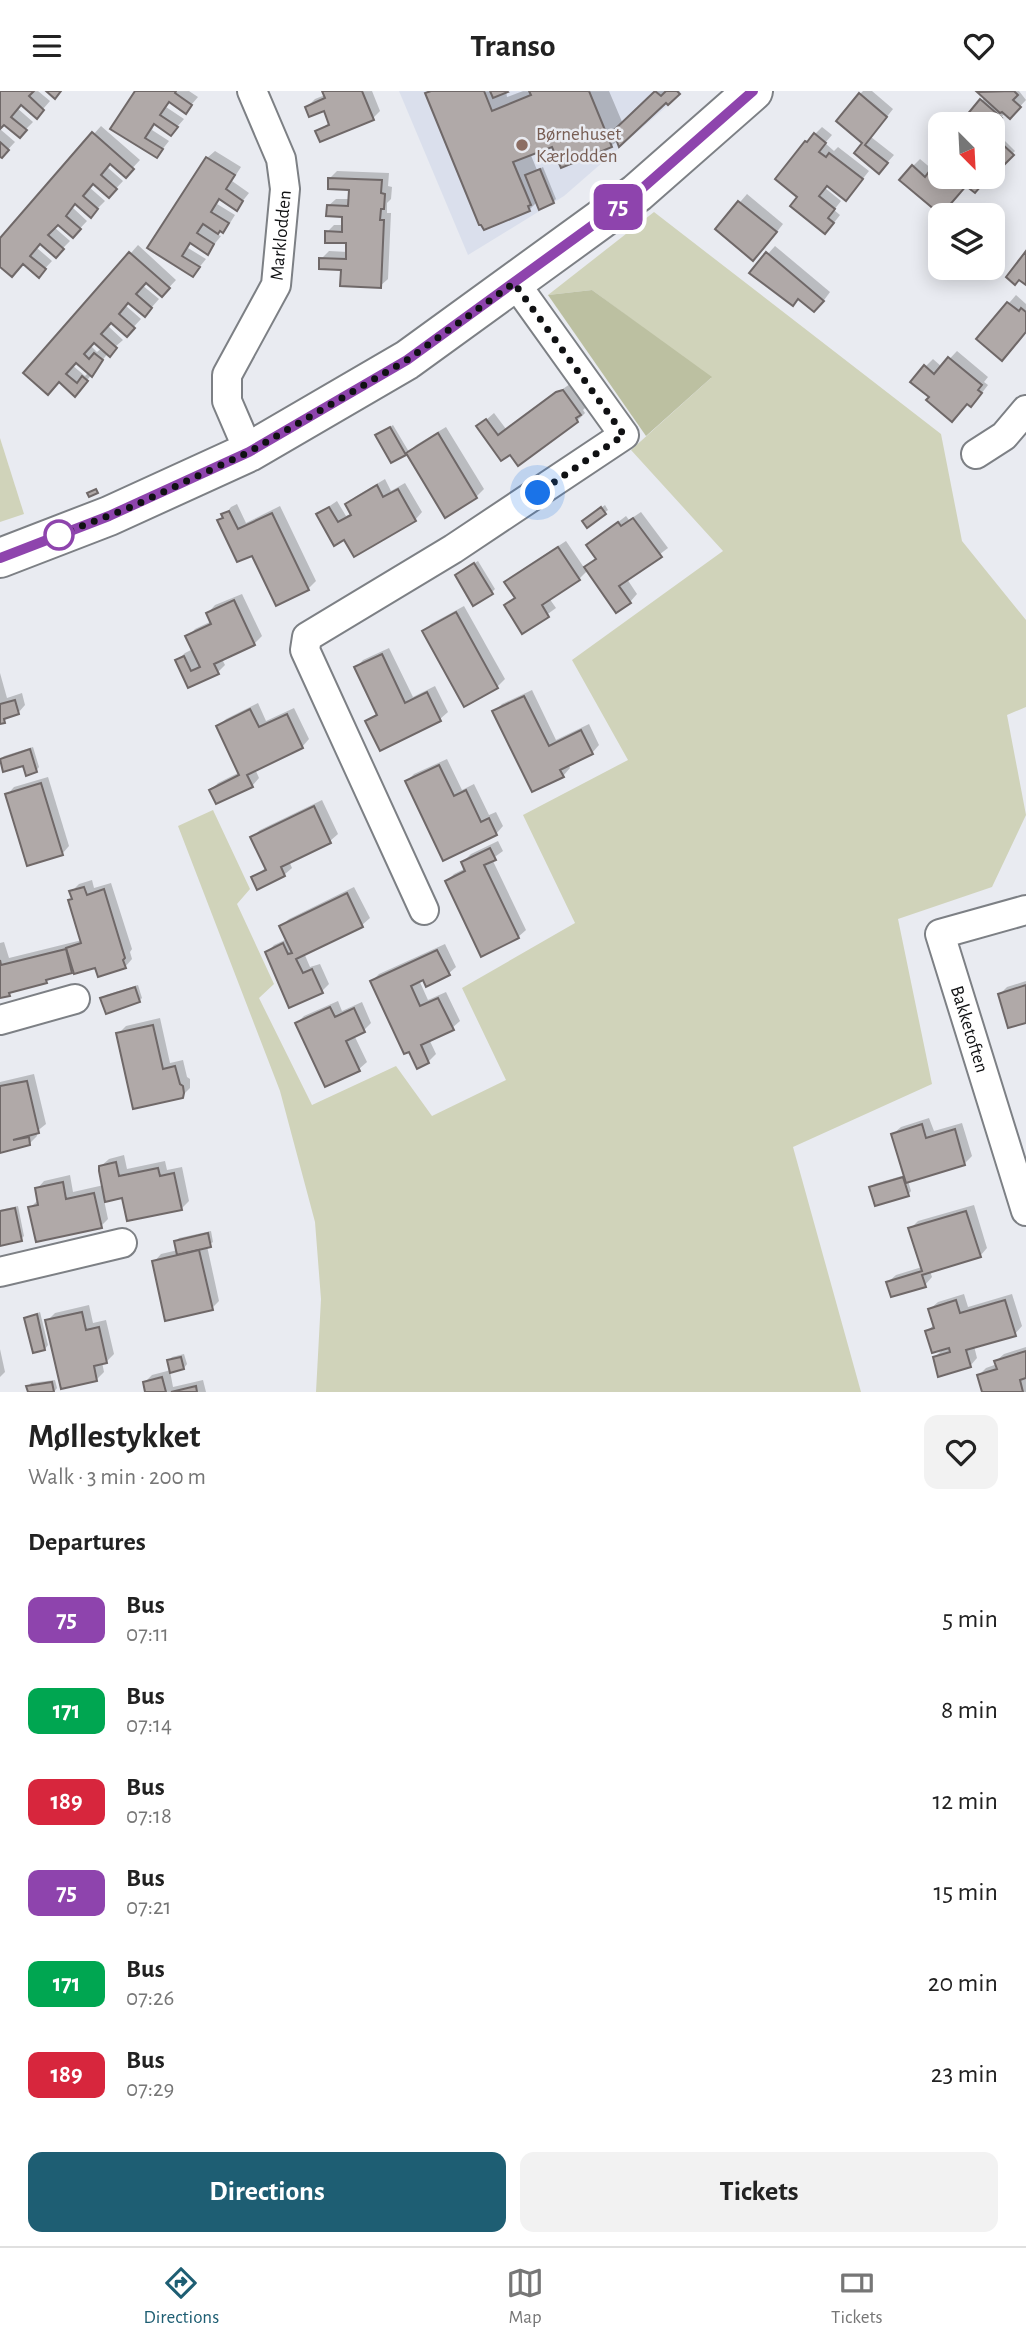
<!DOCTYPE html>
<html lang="en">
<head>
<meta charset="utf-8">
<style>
  :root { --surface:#fff; --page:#f2f2f2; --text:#222; --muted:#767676; --line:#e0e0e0; --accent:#1e5e73 }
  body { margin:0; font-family:"Alegreya Sans",sans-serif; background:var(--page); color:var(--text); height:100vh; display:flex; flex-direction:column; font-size:26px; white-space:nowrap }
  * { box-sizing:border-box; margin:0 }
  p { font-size:23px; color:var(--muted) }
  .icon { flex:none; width:38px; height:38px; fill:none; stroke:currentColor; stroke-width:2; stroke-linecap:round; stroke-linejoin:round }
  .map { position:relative; height:1301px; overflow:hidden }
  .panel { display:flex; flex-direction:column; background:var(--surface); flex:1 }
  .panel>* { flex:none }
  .badge { padding:0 14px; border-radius:10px; font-size:24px; line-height:46px }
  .needle { width:46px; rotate:156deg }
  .tools { position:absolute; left:928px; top:21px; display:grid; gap:14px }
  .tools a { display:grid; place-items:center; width:77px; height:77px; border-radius:14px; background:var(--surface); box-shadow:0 4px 18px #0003; font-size:35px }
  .you { position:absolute; width:35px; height:35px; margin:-18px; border:5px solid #fff; border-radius:50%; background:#1a73e8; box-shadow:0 0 0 10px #1a73e833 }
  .map>.badge { position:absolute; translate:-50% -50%; box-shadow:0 0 0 4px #fff }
  h2 { padding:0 28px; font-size:26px; line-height:63px }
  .round { display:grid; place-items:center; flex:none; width:74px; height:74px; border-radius:14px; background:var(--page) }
  .summary { display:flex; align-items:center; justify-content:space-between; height:119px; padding:0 28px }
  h1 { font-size:33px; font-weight:700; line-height:52px }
  .button { display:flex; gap:14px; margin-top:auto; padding:14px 28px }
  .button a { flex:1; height:80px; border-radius:14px; background:var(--accent); color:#fff; font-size:28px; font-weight:700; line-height:80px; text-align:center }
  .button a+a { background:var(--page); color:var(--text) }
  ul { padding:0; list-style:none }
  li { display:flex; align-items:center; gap:21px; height:91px; padding:0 28px }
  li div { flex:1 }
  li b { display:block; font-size:26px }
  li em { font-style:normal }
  li .badge { min-width:77px; font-weight:700; text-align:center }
  header { display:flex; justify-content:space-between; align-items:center; height:91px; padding:0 28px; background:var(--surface); font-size:32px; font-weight:700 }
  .tab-bar { display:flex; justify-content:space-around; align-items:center; height:98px; border-top:2px solid var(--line); background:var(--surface); font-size:19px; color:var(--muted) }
  .tab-bar a { display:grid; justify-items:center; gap:4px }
  .tab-bar .current { color:var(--accent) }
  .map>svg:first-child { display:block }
</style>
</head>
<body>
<header><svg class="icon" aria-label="menu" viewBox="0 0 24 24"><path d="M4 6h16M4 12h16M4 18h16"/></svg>Transo<svg class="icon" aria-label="heart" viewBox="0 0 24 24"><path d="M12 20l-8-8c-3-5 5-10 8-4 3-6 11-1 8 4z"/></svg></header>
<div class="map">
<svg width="1026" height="1301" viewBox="0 0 1026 1301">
  <rect width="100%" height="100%" fill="#e9ebf1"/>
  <!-- built -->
  <polygon fill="#dadfec" points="399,0 680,0 681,3 564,105 468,164"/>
  <!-- green -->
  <g fill="#d0d3ba">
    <polygon points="654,121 941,343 962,450 1026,529 1026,616 1007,624 1026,724 992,796 898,828 932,993 793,1056 861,1301 316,1301 321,1208 315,1131 280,1000 178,735 213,719 250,798 237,813 274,893 259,907 312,1014 396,975 432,1025 506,989 462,897 575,832 523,724 628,669 572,569 723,460 631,359 711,287 592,199 548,204"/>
    <polygon points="0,347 24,423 0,431"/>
  </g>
  <!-- forest -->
  <polygon fill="#bcc0a1" points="592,199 712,286 646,345 548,204"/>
  <!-- shadow -->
  <g fill="#0003" fill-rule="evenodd">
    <polygon points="0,0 38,0 50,10 37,25 22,12 17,17 33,31 19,45 4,32 0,37"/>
    <polygon points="137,0 189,0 198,6 186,20 170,10 166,16 184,28 171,43 155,32 152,39 169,50 157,65 113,37"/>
    <polygon points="324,0 372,0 380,20 373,27 317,41 330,31 325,18 307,16 315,8 325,4"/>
    <polygon points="430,0 506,0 507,6 523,0 609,0 623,33 657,0 680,0 611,55 553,53 530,62 537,79 543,76 556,108 553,111 538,110 529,119 427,3"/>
    <polygon points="863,0 872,0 893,18 871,46 894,64 886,73 856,62 864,52 860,3"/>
    <polygon points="980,0 1019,0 1026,9 1010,26 1005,22 992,37 992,33 967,33 964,31 985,6"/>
    <polygon points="101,35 140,69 126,84 111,71 107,76 123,90 109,105 93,91 89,96 105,110 91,124 76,111 72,116 87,130 73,145 58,131 54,136 70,150 56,164 41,151 37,157 52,170 38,185 23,172 0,173 0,149"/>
    <polygon points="822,36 832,44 825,52 834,60 838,56 869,80 853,100 828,93 825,97 841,110 834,119 840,124 833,133 800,106 807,51"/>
    <polygon points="0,38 15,51 2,65 0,63"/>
    <polygon points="1005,50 1015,60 999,76 992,63"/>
    <polygon points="215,60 241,76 232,90 249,102 237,117 221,107 217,113 235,124 230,132 216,143 221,145 208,161 192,151 188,157 206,168 193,184 150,157 207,67"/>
    <polygon points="940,66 940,86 988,86 975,100 967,93 948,115 913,75 920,68 933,79 933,73"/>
    <polygon points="337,80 389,82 388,95 392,96 391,108 387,112 387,122 391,122 388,188 380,195 321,168 329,160 348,161 348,150 327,141 334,134 344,134 344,124 328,115 336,108 350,108 351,97 329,88"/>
    <polygon points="747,103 783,133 761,161 717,138"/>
    <path d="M 138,154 L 176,189 L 162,204 L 146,190 L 142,194 L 159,208 L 145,224 L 129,210 L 125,214 L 141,228 L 127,243 L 112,230 L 107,234 L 123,249 L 108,262 L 82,296 L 25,282 ZM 94,250 L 102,257 L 97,261 L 90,254 ZM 76,270 L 89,281 L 85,285 L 72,274 Z"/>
    <polygon points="775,155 830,201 822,212 799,206 752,181"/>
    <polygon points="1016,204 1026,213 1026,240 978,248"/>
    <polygon points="957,260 988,286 984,291 988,294 978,307 967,311 931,306 926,275 933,268 942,276"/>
    <polygon points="570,293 587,315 583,319 585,322 577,330 510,361 478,336 494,322 506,338"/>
    <polygon points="393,334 409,361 416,354 446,336 484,398 476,406 446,424 407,360 405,362 381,342"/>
    <polygon points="385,388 391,400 405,392 422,421 415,429 345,446 318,423 337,410 346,425 352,422 347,413 355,406"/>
    <polygon points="237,413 246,432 280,415 316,490 308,498 276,513 253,463 220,430 231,416"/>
    <polygon points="605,414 608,419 587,435 587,427"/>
    <polygon points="641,421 668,457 627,488 637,503 630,511 588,479 579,488 549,507 556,517 523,541 506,515 516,506 506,491 514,484 566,450 585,478 597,467 588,454 626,425 629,429"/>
    <polygon points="478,470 495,498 492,501 460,481"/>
    <polygon points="242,503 262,545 254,553 222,568 225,574 218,581 189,594 177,569 185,562 193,558 188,546 195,538 212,530 208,522 215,514"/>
    <polygon points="464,515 505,588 497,596 465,614 424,541 431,533"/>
    <polygon points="389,557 413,606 435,595 448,621 440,628 367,630 378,622 356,577 363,569"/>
    <polygon points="0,582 7,607 22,602 25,614 18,622 0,631"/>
    <polygon points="532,599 556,649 589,633 599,654 592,662 568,673 570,677 563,685 495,620 502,613"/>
    <polygon points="258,612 266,630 294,617 309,648 302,656 255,678 259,687 252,695 211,699 218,692 240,681 218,635 226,628"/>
    <polygon points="33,656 39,676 36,680 24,672 1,668 4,665"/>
    <polygon points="447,668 462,699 474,693 489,724 496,721 503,735 496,743 407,690 414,683"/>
    <polygon points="48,686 69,755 62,763 7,704 14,696"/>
    <polygon points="322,709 338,743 330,750 289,770 292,777 284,784 253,786 267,776 252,746 260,739"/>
    <polygon points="498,750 503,760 492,768 526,839 518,846 447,790 454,783 466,777 463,771 471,763"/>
    <polygon points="92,789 94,797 111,792 132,858 130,861 132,868 125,876 96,875 74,878 0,904 0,852 4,851 9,867 82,849 70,809 73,806 71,801 79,793"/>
    <polygon points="354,796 370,827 362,834 304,862 310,876 320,873 329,893 322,900 267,862 274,854 287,848 281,835 289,828"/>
    <polygon points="445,853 456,876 448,883 419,889 428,909 446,901 460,930 452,937 429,948 436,963 428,971 372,890 379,883"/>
    <polygon points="1026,890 1026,930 1000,903 1007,896"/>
    <polygon points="138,894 142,907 139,910 102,907 106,904"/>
    <polygon points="338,910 342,920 362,911 371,932 364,939 354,944 367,971 359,978 326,994 297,932 304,925"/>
    <polygon points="160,927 170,972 183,969 187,986 190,988 190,997 182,1005 118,943 126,935"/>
    <polygon points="34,983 46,1033 36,1041 37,1045 30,1052 0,1060 0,991"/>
    <polygon points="929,1027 934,1040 962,1032 972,1065 965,1072 908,1090 911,1100 908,1104 871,1097 874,1093 905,1084 893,1043 901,1036"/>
    <polygon points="124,1064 127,1078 165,1070 167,1079 182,1076 189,1110 182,1117 124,1105 104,1109 108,1128 101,1135 30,1117 38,1109 37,1098 44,1090 70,1084 73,1101 104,1094 101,1075 109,1068"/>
    <polygon points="974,1114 987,1157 980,1165 930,1180 932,1186 925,1194 888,1191 896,1184 922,1176 910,1138 918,1130"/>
    <polygon points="18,1115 24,1145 21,1148 0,1153 0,1119"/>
    <polygon points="211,1140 213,1151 207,1155 219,1210 212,1217 154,1171 161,1163 178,1159 176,1150 179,1147"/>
    <polygon points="964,1203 968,1216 1012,1203 1022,1235 1015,1243 974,1255 977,1267 970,1275 934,1267 945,1256 927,1240 935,1233 930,1218 938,1211"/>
    <polygon points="89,1214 93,1232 106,1229 114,1263 107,1270 102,1271 104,1281 97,1288 47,1230 55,1222"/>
    <polygon points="40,1221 48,1254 45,1258 26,1227"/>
    <polygon points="1026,1256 1026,1301 984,1301 979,1284 986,1277 997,1273 996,1270 1004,1263"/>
    <polygon points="0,1258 5,1281 0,1286"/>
    <polygon points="184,1263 187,1273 184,1277 170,1280 173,1296 203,1289 206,1301 147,1301 145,1291 152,1284 171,1279 168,1270 172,1266"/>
    <polygon points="55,1289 57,1297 54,1301 28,1296 31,1292"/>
  </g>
  <!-- building -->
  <g fill="#b0a9a8" stroke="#6f6868" stroke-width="2">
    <polygon points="0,0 34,0 29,5 44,19 37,28 21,14 11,26 27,39 20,47 4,34 0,38"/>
    <polygon points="46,0 61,0 55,8"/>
    <polygon points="135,0 176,0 175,2 192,14 186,23 169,11 160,24 178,36 171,45 154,33 145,47 163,58 157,67 110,38"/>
    <polygon points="322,0 362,0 374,29 320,51 315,40 329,34 324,20 309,26 305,16 325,7"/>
    <polygon points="431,0 484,0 492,20 531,4 529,0 589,0 612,56 561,77 552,56 513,71 531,114 528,115 530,120 484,139 481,134 479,134 425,2"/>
    <polygon points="490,0 507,0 508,1 493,7"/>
    <polygon points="655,0 661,5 666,0 677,0 680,3 668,14 666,12 619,56 613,40"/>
    <polygon points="1014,0 1018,4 1013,9 1021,16 1010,28 1002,21 1000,22 977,1"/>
    <polygon points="859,2 887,26 865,54 888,72 879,83 854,62 862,52 836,30"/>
    <polygon points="980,8 1002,27 992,38 992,33 964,33 961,31"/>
    <polygon points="92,41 134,78 126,87 110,73 101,84 117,98 109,107 93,93 83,105 98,118 91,127 75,113 66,125 81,138 73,147 58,134 48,144 64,158 56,167 40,153 30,165 46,178 39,187 23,173 12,186 0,176 0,147"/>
    <polygon points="814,42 826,52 819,61 826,66 829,62 863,88 846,110 827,95 819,105 835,118 828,127 834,132 825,143 790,115 797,106 775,88 805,50 807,51"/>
    <polygon points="0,51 9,59 2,67 0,66"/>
    <polygon points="1001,52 1014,64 999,79 992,72 992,61"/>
    <polygon points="206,66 235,84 226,98 243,110 237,120 219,108 211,121 229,132 223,142 220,140 218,143 203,133 197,142 214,153 208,164 190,152 182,165 200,176 193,186 147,157"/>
    <polygon points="936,67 940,68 940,86 988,87 975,102 966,95 941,124 899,89 912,74 925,86 933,75 931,73"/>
    <polygon points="540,78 554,112 539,119 525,84"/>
    <polygon points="328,87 382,89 381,102 385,103 384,118 381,118 380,129 384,129 381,197 340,195 341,179 319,178 319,167 346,168 346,152 325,152 325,140 342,141 342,126 326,125 327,114 348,115 349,99 328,98"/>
    <polygon points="738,110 777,141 753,170 715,138"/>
    <polygon points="1026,160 1026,194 1019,189 1015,194 1006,186"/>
    <polygon points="129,161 170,197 162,206 146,192 136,203 152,217 145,226 128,212 119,223 135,237 127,246 111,232 101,243 117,257 110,266 94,252 84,263 89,268 94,262 103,269 92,286 76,272 66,283 77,292 82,285 88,290 75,306 59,291 48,304 23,282"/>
    <polygon points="766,161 824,210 814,221 798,208 793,215 749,182"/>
    <polygon points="1007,211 1019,220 1021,217 1026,221 1026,241 1002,270 976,248"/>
    <polygon points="948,266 982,294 978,299 982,302 971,316 967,313 952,331 926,309 929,306 910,291 924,274 934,283"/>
    <polygon points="563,299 581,324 576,327 578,331 518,375 510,364 501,370 476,335 486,328 498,344 556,301"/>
    <polygon points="390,336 406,364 391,372 375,344"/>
    <polygon points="438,342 477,407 445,427 406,362"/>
    <polygon points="377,394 383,406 398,398 416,430 354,466 344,449 334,455 316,423 329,416 338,431 351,424 345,413"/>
    <polygon points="96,398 98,402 89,406 87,402"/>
    <polygon points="601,416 606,423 587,437 582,430"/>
    <polygon points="229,420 238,438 272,422 309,499 276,515 252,465 237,471 217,429 223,427 221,423"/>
    <polygon points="633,427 662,466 619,495 631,512 616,522 584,476 596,468 586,454 618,431 621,435"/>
    <polygon points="558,456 580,489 542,514 549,526 522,543 504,514 515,507 504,491"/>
    <polygon points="474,472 493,503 473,515 455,484"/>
    <polygon points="234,509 255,554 214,573 219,583 188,597 175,569 184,565 191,580 200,576 185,545 211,533 206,522"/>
    <polygon points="456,521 498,597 464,616 422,540"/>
    <polygon points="382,563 405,612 427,601 441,630 380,660 365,630 377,624 354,576"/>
    <polygon points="524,605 549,655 581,639 593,663 560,679 564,686 532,701 492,620"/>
    <polygon points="15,609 19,623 4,628 5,632 0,633 0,613"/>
    <polygon points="250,618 259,636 287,623 303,657 247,684 253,696 216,713 209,699 239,684 216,635"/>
    <polygon points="30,658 37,681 26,685 23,675 3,681 0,668"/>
    <polygon points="439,674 454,705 466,699 481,731 489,727 497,744 443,770 405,690"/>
    <polygon points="41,692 63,764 27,775 5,703"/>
    <polygon points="314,715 331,752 281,776 285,785 257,799 251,786 266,779 250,746"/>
    <polygon points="490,757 496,769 484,774 519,847 481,866 445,790 465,780 461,771"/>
    <polygon points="84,796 87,804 104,798 125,867 123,869 126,877 98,886 95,877 74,883 66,857 81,852 68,809 72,808 69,800"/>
    <polygon points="347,802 363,836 296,868 303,882 312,878 323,902 289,917 265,861 283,852 288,863 292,862 279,835"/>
    <polygon points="66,858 72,882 46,889 47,892 9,902 10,905 0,907 0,869 1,874"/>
    <polygon points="437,859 450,884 426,896 423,889 411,895 420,915 438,907 454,939 421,954 429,972 417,978 409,961 404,963 370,890"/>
    <polygon points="1026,894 1026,932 1008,937 998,903"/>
    <polygon points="135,896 140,911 106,923 100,907"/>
    <polygon points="330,916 335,926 354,917 365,941 346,950 360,980 325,996 295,932"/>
    <polygon points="153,934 163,978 175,975 180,993 183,995 184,1002 183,1007 133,1018 116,942"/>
    <polygon points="27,990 39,1042 13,1049 29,1046 30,1054 0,1062 0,995"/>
    <polygon points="922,1033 926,1047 955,1038 965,1074 906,1092 891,1043"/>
    <polygon points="116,1071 119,1085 158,1077 160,1085 174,1082 182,1119 127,1130 122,1107 105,1111 99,1080 99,1075"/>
    <polygon points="903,1086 909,1105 875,1115 869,1096"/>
    <polygon points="63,1091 66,1108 94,1102 102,1137 36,1151 28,1116 38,1114 35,1097"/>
    <polygon points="15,1117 22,1150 0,1155 0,1120"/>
    <polygon points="966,1120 981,1166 922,1184 926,1196 891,1206 886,1191 922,1180 908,1137"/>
    <polygon points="208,1142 211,1156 177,1164 174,1150"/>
    <polygon points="199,1159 213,1219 165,1230 152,1170"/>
    <polygon points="956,1209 960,1222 1005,1209 1016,1245 966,1259 971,1276 938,1286 933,1266 950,1261 949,1257 932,1262 925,1240 934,1237 928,1218"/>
    <polygon points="82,1221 86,1239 99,1236 107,1272 94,1275 97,1290 61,1298 45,1229"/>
    <polygon points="37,1223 45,1259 33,1262 24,1227"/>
    <polygon points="1026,1260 1026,1287 1020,1289 1023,1301 982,1301 977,1284 997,1278 994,1270"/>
    <polygon points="181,1266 184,1278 170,1282 167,1269"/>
    <polygon points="162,1286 166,1301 145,1301 143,1291"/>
    <polygon points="52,1291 54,1301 28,1301 26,1295"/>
    <polygon points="196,1295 197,1301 171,1301"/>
  </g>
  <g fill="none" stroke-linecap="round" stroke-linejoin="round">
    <defs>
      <g id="street">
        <path id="s1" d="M 249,361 L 227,310 L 227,284 L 276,194 L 285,98 L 281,68 L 252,0"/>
        <polyline points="976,363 1004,345 1026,319"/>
        <polyline points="424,819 305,559 307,546 453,458 624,344 515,192"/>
        <path id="s2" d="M 1026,819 L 940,843 L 1026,1120"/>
        <polyline points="0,929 75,908"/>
        <polyline points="0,1181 122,1152"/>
      </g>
      <polyline id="secondary" points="0,467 109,425 249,361 407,269 637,102 753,0"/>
    </defs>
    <!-- street casing -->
    <use href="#street" stroke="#7d8085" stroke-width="32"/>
    <!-- secondary casing -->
    <use href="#secondary" stroke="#7d8085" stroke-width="42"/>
    <!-- street -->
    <use href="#street" stroke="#fff" stroke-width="28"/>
    <!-- secondary -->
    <use href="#secondary" stroke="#fff" stroke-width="38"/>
  </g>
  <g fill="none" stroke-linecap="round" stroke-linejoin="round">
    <defs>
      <polyline id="line" points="0,467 109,425 249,361 407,269 637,102 753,0"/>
    </defs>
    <!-- line casing -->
    <use href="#line" stroke="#fff" stroke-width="16"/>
    <!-- line -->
    <use href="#line" stroke="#8e44ad" stroke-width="10"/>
    <!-- walk -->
    <polyline stroke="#101113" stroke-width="7" stroke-dasharray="0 12.6" points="59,444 131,416 249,361 407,269 514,192 624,344 538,402"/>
  </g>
  <!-- markers -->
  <circle fill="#8d6e63" stroke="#e9ebf1" stroke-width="2.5" cx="522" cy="54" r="7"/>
  <circle fill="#fff" stroke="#8e44ad" stroke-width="3.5" cx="59" cy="444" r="14"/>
  <g text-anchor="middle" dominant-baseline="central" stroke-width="5" stroke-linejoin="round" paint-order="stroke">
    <!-- education labels -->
    <g font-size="19" fill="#785e54" stroke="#e9ebf1" text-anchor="start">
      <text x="536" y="43">Børnehuset<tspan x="536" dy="22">Kærlodden</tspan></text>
    </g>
    <!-- street labels -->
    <g font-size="19" fill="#101113" stroke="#e9ebf1">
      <text stroke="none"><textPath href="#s1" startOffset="234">Marklodden</textPath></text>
      <text stroke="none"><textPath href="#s2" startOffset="189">Bakketoften</textPath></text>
    </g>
  </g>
</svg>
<div class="tools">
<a><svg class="needle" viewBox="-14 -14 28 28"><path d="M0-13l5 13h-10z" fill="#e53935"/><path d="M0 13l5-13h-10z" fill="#767676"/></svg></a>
<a><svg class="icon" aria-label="layers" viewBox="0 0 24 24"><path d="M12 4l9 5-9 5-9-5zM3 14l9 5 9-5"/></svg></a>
</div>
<div class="you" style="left:538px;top:402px"></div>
<b class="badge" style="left:618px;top:116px;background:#8e44ad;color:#fff">75</b>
</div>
<section class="panel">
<div class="summary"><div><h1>Møllestykket</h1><p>Walk · 3 min · 200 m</p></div><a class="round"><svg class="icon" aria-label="heart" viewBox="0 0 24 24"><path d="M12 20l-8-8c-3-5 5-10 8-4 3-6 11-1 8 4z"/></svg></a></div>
<h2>Departures</h2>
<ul>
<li><span class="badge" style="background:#8e44ad;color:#fff">75</span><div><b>Bus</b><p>07:11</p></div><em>5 min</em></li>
<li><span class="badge" style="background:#00a651;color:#fff">171</span><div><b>Bus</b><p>07:14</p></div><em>8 min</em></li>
<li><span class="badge" style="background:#d7263d;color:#fff">189</span><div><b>Bus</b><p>07:18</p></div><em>12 min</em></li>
<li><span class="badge" style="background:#8e44ad;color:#fff">75</span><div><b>Bus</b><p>07:21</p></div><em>15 min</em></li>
<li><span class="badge" style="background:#00a651;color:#fff">171</span><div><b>Bus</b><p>07:26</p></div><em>20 min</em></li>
<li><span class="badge" style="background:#d7263d;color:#fff">189</span><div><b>Bus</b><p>07:29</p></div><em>23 min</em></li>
</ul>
<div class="button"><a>Directions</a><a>Tickets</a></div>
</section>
<nav class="tab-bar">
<a class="current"><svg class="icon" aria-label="directions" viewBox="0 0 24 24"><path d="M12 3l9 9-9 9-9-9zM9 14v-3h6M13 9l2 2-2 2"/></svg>Directions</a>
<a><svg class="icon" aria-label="map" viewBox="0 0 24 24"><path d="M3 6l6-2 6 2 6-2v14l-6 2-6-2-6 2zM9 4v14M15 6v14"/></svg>Map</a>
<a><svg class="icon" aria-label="tickets" viewBox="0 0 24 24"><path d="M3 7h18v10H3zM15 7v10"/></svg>Tickets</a>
</nav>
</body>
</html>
